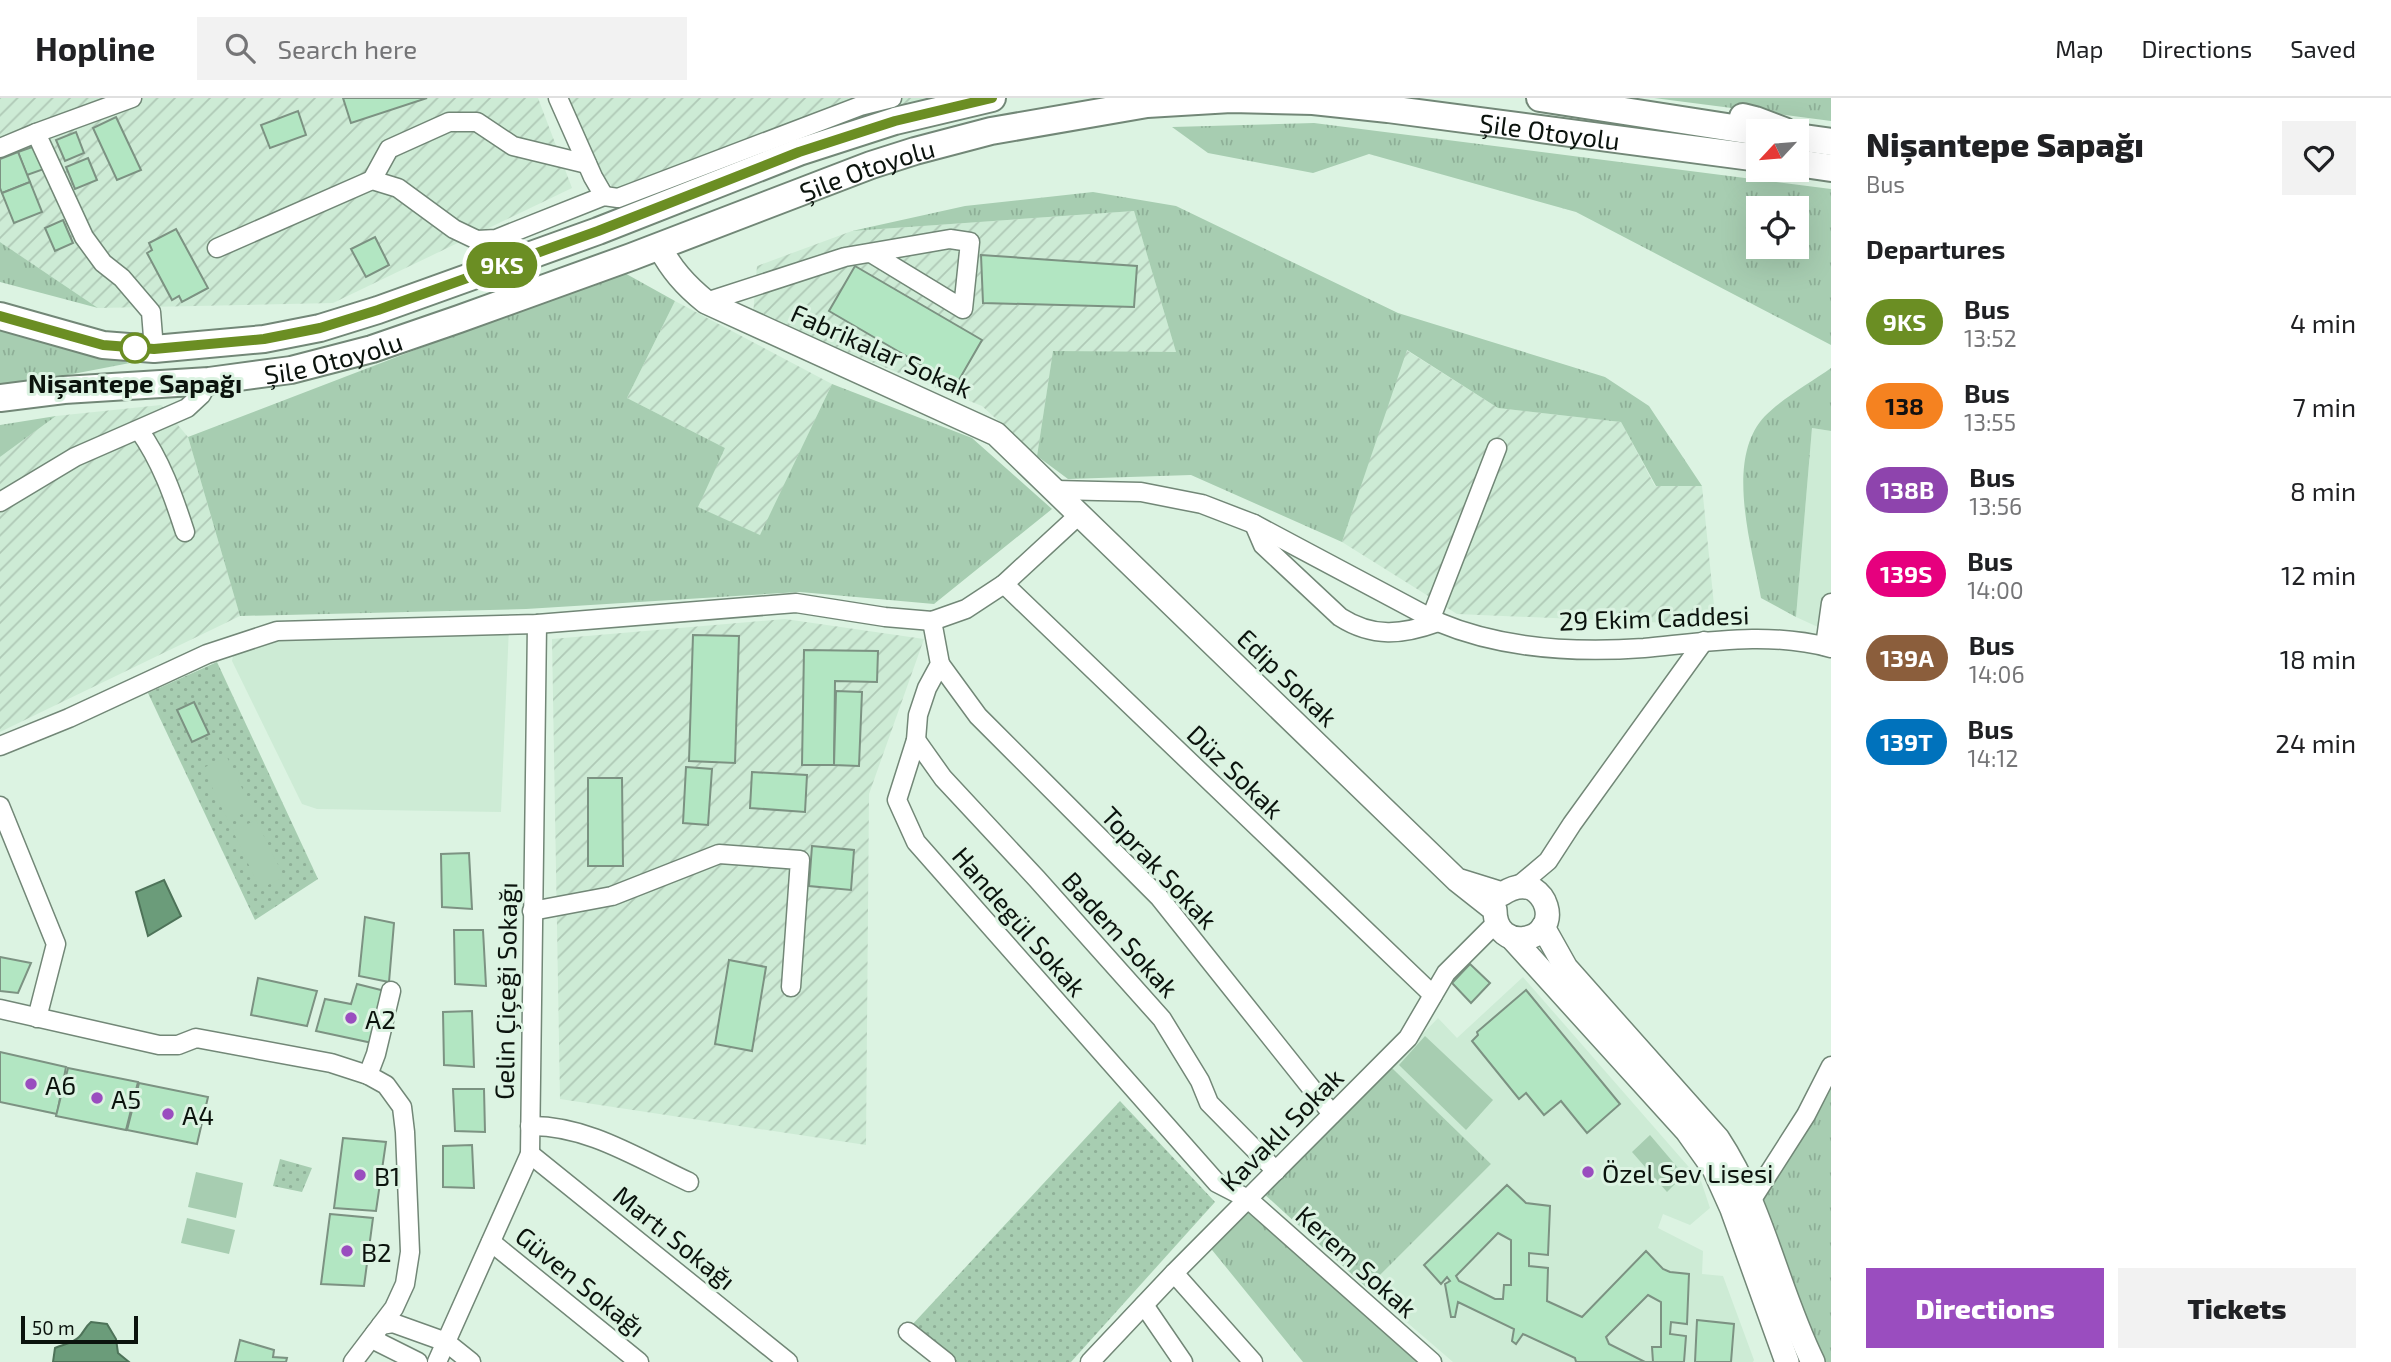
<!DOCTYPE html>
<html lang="en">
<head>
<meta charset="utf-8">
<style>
  :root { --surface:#fff; --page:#f2f2f2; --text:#202124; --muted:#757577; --line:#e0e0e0; --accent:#9a4dbf }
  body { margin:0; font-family:"Exo 2",sans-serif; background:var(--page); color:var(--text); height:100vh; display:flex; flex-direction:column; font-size:26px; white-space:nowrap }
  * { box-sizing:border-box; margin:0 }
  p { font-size:23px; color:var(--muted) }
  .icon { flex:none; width:38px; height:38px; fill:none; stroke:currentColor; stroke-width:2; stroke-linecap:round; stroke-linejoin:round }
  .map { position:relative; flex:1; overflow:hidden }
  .side { display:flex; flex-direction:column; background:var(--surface); width:560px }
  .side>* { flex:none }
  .badge { padding:0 14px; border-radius:23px; font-size:24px; line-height:46px }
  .needle { width:46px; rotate:244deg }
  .tools { position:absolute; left:1746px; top:21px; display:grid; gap:14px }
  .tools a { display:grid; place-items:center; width:63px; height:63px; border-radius:0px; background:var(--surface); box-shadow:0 7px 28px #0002; font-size:35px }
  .scale { position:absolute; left:21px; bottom:18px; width:117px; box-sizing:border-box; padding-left:7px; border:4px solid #0b130d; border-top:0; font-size:19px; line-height:24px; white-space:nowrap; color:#0b130d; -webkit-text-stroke:5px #dcf3e2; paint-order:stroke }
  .map>.badge { position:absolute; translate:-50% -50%; box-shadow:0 0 0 4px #fff }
  h2 { padding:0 35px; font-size:26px; line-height:63px }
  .round { display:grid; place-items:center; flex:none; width:74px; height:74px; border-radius:0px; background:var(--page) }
  .summary { display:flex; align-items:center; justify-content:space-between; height:119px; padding:0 35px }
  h1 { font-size:33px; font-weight:800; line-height:52px }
  .cta { display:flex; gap:14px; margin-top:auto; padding:14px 35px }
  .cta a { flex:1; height:80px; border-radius:0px; background:var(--accent); color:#fff; font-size:28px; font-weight:800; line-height:80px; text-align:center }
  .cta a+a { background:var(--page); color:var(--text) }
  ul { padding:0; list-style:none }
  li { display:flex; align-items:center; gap:21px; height:84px; padding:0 35px }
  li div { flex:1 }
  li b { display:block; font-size:26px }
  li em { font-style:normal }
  li .badge { min-width:77px; font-weight:700; text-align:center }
  header { display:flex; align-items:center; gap:42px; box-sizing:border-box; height:98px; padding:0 35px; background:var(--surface); border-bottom:2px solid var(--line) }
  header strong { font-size:33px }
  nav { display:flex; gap:38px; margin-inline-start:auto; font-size:24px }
  .search { width:490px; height:63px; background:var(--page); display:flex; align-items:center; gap:18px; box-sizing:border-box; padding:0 24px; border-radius:0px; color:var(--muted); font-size:26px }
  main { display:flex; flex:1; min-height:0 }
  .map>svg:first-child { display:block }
</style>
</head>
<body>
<header>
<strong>Hopline</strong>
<div class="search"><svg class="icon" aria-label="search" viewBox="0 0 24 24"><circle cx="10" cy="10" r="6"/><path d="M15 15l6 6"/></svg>Search here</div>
<nav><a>Map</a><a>Directions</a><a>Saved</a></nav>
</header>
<main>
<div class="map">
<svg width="1831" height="1264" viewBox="0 0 1831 1264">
  <defs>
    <pattern id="industrial-furrows" width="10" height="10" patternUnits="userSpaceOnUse" patternTransform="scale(1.75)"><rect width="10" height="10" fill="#cdebd5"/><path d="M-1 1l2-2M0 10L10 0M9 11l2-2" fill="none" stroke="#afc9b6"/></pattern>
    <pattern id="grass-tufts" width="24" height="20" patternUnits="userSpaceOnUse" patternTransform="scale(1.75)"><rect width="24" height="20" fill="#a7cdb1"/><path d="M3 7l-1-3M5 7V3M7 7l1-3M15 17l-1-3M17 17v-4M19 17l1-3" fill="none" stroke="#8eaf97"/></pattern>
    <pattern id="park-dots" width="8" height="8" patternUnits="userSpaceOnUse" patternTransform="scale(1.75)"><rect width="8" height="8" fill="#a7cdb1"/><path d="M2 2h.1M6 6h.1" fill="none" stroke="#8eaf97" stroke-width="1.8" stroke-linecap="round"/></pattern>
  </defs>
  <rect width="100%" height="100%" fill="#dcf3e2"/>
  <!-- built -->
  <g fill="#cdebd5">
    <polygon points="1812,330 1831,333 1831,535 1796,519"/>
    <polygon points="509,529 501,714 317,711 302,706 232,563 235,549 244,542"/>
    <polygon points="1523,879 1701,1083 1710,1110 1690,1127 1663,1116 1658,1130 1703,1153 1702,1176 1723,1178 1754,1262 1753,1264 1453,1264 1367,1190 1491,1066 1391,969 1438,920 1457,940"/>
  </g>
  <!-- industrial -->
  <g fill="url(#industrial-furrows)">
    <polygon points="0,0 538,0 572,90 333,205 98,210 0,144"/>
    <polygon points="568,0 941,0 627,108 597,69"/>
    <polygon points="1134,113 1176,254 1053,254 1037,358 982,308 753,217 757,168 852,133"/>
    <polygon points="675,203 832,286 760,438 697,409 725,350 627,300"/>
    <polygon points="1406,252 1498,310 1621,324 1655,388 1702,388 1716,527 1457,516 1342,444"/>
    <polygon points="161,307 188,339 240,518 0,634 0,359 56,318"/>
    <polygon points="785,521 924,541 869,696 866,1047 560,1001 552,541"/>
  </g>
  <!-- grass -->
  <g fill="url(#grass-tufts)" fill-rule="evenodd">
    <polygon points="1654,0 1831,0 1831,23"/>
    <path d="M 1314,25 L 1831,91 L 1831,247 L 1576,114 L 1369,56 L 1313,75 L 1208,55 L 1172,29 ZM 1759,110 L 1797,110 L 1797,149 L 1759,149 Z"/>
    <polygon points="1093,94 1176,108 1398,215 1605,279 1649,308 1702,388 1656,388 1621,324 1498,310 1407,252 1342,444 1191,377 1068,381 1037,358 1053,253 1176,254 1134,113 852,133 965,108"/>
    <polygon points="0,144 98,210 0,184"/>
    <polygon points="621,173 675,203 627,300 725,350 698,409 760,437 832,286 972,340 1052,411 934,506 800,494 526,511 240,518 188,339"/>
    <polygon points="0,229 130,265 0,290"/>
    <path d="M 1831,270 L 1831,333 L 1812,330 L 1796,519 L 1761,500 C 1752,448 1724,361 1765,318 C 1780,302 1813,283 1831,270 Z"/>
    <polygon points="56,318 0,359 0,327"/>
    <polygon points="1831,968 1831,1264 1820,1264 1759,1104"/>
    <polygon points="1391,969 1491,1066 1367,1190 1262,1094"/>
    <polygon points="1244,1110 1418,1264 1303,1264 1208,1147"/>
  </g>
  <!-- park -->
  <g fill="url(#park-dots)">
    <polygon points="217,564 318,781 255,822 148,595"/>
    <polygon points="1120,1003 1215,1104 1071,1264 957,1264 911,1228"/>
    <polygon points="280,1061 312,1070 302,1094 273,1088"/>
  </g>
  <!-- pitch -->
  <g fill="#a7cdb1">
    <polygon points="227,659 252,711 228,723 203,670"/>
    <polygon points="256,722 284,779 260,791 233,733"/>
    <polygon points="1425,938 1493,1002 1466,1032 1399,967"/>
    <polygon points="1650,1037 1684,1077 1667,1094 1632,1054"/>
    <polygon points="196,1074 243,1085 236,1120 188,1109"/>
    <polygon points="187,1120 235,1132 229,1156 181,1145"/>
  </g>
  <!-- water -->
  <g fill="#6b9c7a" stroke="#4e7359" stroke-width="2">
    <polygon points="164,782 181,818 148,838 136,794"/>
    <path d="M 91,1224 L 107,1226 L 116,1241 L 118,1255 L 129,1264 L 53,1264 L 55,1250 C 63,1246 72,1246 79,1239 C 84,1234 85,1229 91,1224 Z"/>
  </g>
  <!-- building -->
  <g fill="#b2e6c2" stroke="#7c9282" stroke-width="2" fill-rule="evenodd">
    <polygon points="343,0 427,0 351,25"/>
    <polygon points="298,13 306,37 270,50 261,27"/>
    <polygon points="116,19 141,72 117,82 93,30"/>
    <polygon points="76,34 84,55 65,63 56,42"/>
    <polygon points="35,48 44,71 27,77 18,54"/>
    <polygon points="18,54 30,84 2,95 0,90 0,61"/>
    <polygon points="88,60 97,82 75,91 66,69"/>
    <polygon points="30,84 42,114 14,125 2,95"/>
    <polygon points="63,122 73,145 55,153 45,130"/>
    <polygon points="176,131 208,190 182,204 179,198 172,202 147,155 152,152 149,145"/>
    <polygon points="375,139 389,167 366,179 351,151"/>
    <polygon points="981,157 1137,168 1134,209 983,205"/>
    <polygon points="855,168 982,242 956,287 829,213"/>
    <polygon points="693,537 739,538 735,665 689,663"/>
    <polygon points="804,552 878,553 877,584 835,583 834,667 802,667"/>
    <polygon points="836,593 862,594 859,668 834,667"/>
    <polygon points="194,604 209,636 192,644 177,612"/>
    <polygon points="686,669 712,671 708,727 683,725"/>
    <polygon points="752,674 807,677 805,714 750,710"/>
    <polygon points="588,680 622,680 623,768 588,768"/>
    <polygon points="812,748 854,752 851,792 809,788"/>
    <polygon points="469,755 472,811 442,809 441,756"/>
    <polygon points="365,819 394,825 389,884 359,878"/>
    <polygon points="454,832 483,832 486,888 455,886"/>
    <polygon points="0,859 31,865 18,895 0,893"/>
    <polygon points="729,862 766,869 752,953 715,946"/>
    <polygon points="1470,866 1490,885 1471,905 1452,885"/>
    <polygon points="258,880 317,893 307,928 251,917"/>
    <polygon points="357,886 389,894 377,946 316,933 325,901 351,906"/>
    <polygon points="1526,892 1620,1006 1587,1035 1561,1003 1544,1017 1526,995 1519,1001 1472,943 1478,937 1477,934"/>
    <polygon points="472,913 474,969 444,967 443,914"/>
    <polygon points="0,954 66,969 57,1016 0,1004"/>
    <polygon points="68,970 138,984 126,1032 56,1018"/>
    <polygon points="139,985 208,999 197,1046 127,1032"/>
    <polygon points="453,991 484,991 485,1034 455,1033"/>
    <polygon points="343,1040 386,1044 376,1113 334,1110"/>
    <polygon points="472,1047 474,1090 443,1089 443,1048"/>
    <path d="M 1507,1087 L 1526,1105 L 1550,1108 L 1548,1157 L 1529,1155 L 1529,1168 L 1548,1170 L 1547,1203 L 1582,1219 L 1646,1153 L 1663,1171 L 1670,1174 L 1689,1176 L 1687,1226 L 1671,1224 L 1670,1236 L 1686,1238 L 1684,1264 L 1576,1264 L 1575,1260 L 1523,1236 L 1516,1246 L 1512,1243 L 1514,1231 L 1458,1204 L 1455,1219 L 1451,1219 L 1445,1186 L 1450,1183 L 1447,1179 L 1441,1186 L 1424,1167 ZM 1498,1135 L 1511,1142 L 1511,1187 L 1504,1187 L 1503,1201 L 1495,1201 L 1459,1183 L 1456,1178 ZM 1648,1197 L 1661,1204 L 1661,1249 L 1652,1249 L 1653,1264 L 1645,1264 L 1609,1246 L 1606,1239 Z"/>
    <polygon points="330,1116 373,1120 364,1188 321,1186"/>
    <polygon points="1697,1222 1734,1226 1731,1264 1695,1264"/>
    <polygon points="240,1242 274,1252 273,1259 287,1260 286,1264 235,1264"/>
  </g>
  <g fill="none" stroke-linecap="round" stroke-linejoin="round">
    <defs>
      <g id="minor">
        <polyline points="132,0 36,35 84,139 103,165 122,180 151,214 154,251"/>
        <polyline points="558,0 593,79 604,98"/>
        <polyline points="0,50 36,35"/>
        <polyline points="372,82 389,51 449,24 477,24 513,48 587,66"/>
        <polyline points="217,150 372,82 398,90 454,131 477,142 496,141 604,98 618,100 860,8 892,0"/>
        <polyline points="706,204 845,159 950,141 970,144 963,211 871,155"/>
        <path d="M 139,332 C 161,363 173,397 185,434"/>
        <path d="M 1055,392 L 1141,394 L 1202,406 L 1254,426 L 1438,524 C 1502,551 1575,555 1644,550 C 1707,544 1769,533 1831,550"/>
        <polyline points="0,404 75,359 187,310 201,297 209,283"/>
        <path d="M 1254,426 L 1263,447 L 1340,519 C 1373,540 1402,537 1438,524"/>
        <polyline points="1004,486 1433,897"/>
        <polyline points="1431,520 1497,350"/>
        <polyline points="932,523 940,566 927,590 918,617 916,642 897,702 916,744 1217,1085 1248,1101 1432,1264"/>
        <polyline points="1825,548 1831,505"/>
        <polyline points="940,566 978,618 1159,799 1332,1016"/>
        <polyline points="916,642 943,680 1037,781 1162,921 1200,983 1209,1005 1276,1073"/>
        <polyline points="0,648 69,620 207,556 277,533 537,526 796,505 885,519 932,523 966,511 1004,486 1080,416"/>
        <polyline points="0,708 56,846 37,920"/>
        <polyline points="1517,789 1548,763 1572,726 1704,543"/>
        <polyline points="532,813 612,798 719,756 800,762 791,889"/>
        <polyline points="0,911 159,947 178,947 196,940 331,965 368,977 386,987 402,1009 405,1034 410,1154 405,1186 394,1210 353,1264"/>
        <polyline points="368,977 376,956 391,893"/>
        <path d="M 530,1028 C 587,1027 639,1061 689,1084"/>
        <polyline points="530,1056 788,1264"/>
        <polyline points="1751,1103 1806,1017 1831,968"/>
        <polyline points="491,1144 639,1264"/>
        <polyline points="1174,1175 1253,1264"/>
        <polyline points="1144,1207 1183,1264"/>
        <polyline points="381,1227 393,1225 446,1244 471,1264"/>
        <polyline points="908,1234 946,1264"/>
        <polyline points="375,1235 378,1244 418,1264"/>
        <polyline points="437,1264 530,1056 537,526"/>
        <polyline points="1090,1264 1174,1175 1408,940 1446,875 1496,825"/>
      </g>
      <g id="major">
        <path d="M 659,148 C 671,171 685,187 706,204 L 996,336 L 1457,782 L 1495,812 C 1495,857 1557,844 1546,808 C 1544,801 1539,795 1533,791 C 1522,786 1511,790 1502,796 L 1457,782"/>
        <path d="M 1543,829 L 1566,870 L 1718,1041 C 1763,1109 1777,1191 1813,1264"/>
        <polyline points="1512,840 1687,1033 1714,1071 1732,1111 1787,1264"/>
      </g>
      <g id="highway">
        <polyline points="1540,0 1759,34"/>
        <polyline points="1743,19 1755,22 1784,33"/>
        <polyline points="1797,39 1831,44"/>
        <polyline points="1797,65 1831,70"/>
        <polyline points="0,218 103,247 154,251 264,241 320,230 378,212 598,133 799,54 895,23 992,0"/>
        <path id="s1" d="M 0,300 L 64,292 L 209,283 L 291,272 L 372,251 L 459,221 L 631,159 L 871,67 L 915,53 L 991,33 L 1147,6 L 1231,1 L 1313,3 L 1388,11 L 1759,60"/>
      </g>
    </defs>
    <!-- minor casing -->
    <use href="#minor" stroke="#728777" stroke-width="21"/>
    <!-- major casing -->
    <use href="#major" stroke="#728777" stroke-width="26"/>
    <!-- highway casing -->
    <use href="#highway" stroke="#728777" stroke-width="30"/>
    <!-- minor -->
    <use href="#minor" stroke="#fff" stroke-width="18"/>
    <!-- major -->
    <use href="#major" stroke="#fff" stroke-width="23"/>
    <!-- highway -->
    <use href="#highway" stroke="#fff" stroke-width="26"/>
  </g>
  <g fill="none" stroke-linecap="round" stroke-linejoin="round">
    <defs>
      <polyline id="line" points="0,218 103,247 154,251 264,241 320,230 378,212 598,133 799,54 895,23 992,0"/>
    </defs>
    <!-- line casing -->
    <use href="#line" stroke="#fff" stroke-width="16"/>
    <!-- line -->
    <use href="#line" stroke="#6b8e23" stroke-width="10"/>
  </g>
  <!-- markers -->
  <circle fill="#fff" stroke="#6b8e23" stroke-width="3.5" cx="135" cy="250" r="14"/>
  <g fill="#9a4dbf" stroke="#dcf3e2" stroke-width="2.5">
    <circle cx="351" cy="920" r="7"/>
    <circle cx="31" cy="986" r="7"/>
    <circle cx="97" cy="1000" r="7"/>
    <circle cx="168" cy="1016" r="7"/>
    <circle cx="1588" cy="1074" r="7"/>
    <circle cx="360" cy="1077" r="7"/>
    <circle cx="347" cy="1153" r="7"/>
  </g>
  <g text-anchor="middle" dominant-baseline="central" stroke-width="6" stroke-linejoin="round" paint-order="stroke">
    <!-- street labels -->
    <g font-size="26" fill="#0b130d" stroke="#dcf3e2">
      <text stroke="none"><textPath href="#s1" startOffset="1596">Şile Otoyolu</textPath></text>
      <text stroke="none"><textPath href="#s1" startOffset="903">Şile Otoyolu</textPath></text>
      <text transform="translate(882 252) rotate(24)">Fabrikalar Sokak</text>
      <text stroke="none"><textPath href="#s1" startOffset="336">Şile Otoyolu</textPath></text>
      <text transform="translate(1654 519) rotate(-2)">29 Ekim Caddesi</text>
      <text transform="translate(1288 579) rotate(44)">Edip Sokak</text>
      <text transform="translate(1236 673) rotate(44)">Düz Sokak</text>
      <text transform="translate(1160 769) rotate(47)">Toprak Sokak</text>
      <text transform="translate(1020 823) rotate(49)">Handegül Sokak</text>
      <text transform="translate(1121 836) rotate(48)">Badem Sokak</text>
      <text transform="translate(505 893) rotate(-89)">Gelin Çiçeği Sokağı</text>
      <text transform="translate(1281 1031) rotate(-45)">Kavaklı Sokak</text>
      <text transform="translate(675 1139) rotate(39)">Martı Sokağı</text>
      <text transform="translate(1357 1163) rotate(42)">Kerem Sokak</text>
      <text transform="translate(581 1183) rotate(39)">Güven Sokağı</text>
    </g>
    <!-- stop labels -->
    <g font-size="26" font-weight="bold" fill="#0b130d" stroke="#dcf3e2">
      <text x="135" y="284">Nişantepe Sapağı</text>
    </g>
    <!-- poi labels -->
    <g font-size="26" fill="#0b130d" stroke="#dcf3e2" text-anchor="start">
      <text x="365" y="920">A2</text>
      <text x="45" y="986">A6</text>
      <text x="111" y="1000">A5</text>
      <text x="182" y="1016">A4</text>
      <text x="1602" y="1074">Özel Sev Lisesi</text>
      <text x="374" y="1077">B1</text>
      <text x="361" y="1153">B2</text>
    </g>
  </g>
</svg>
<div class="tools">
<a><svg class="needle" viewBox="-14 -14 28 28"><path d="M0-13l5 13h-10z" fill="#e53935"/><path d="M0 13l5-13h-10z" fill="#757577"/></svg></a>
<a><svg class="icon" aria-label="locate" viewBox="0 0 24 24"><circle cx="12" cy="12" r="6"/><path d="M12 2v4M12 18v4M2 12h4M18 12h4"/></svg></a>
</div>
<div class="scale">50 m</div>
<b class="badge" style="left:502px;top:167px;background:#6b8e23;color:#fff">9KS</b>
</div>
<section class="side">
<div class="summary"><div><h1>Nişantepe Sapağı</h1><p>Bus</p></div><a class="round"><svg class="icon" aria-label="heart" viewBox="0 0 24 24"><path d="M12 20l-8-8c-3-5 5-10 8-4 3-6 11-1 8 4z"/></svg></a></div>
<h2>Departures</h2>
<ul>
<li><span class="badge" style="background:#6b8e23;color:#fff">9KS</span><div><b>Bus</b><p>13:52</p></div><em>4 min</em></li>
<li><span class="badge" style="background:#f58220;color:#111">138</span><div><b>Bus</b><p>13:55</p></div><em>7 min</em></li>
<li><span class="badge" style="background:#8e44ad;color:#fff">138B</span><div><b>Bus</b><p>13:56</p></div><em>8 min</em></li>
<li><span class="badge" style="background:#e6007e;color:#fff">139S</span><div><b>Bus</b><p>14:00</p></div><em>12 min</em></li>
<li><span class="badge" style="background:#8b5e3c;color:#fff">139A</span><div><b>Bus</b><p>14:06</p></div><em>18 min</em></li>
<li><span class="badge" style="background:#0072bc;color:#fff">139T</span><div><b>Bus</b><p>14:12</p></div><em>24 min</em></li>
</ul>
<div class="cta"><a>Directions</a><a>Tickets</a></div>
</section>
</main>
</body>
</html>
